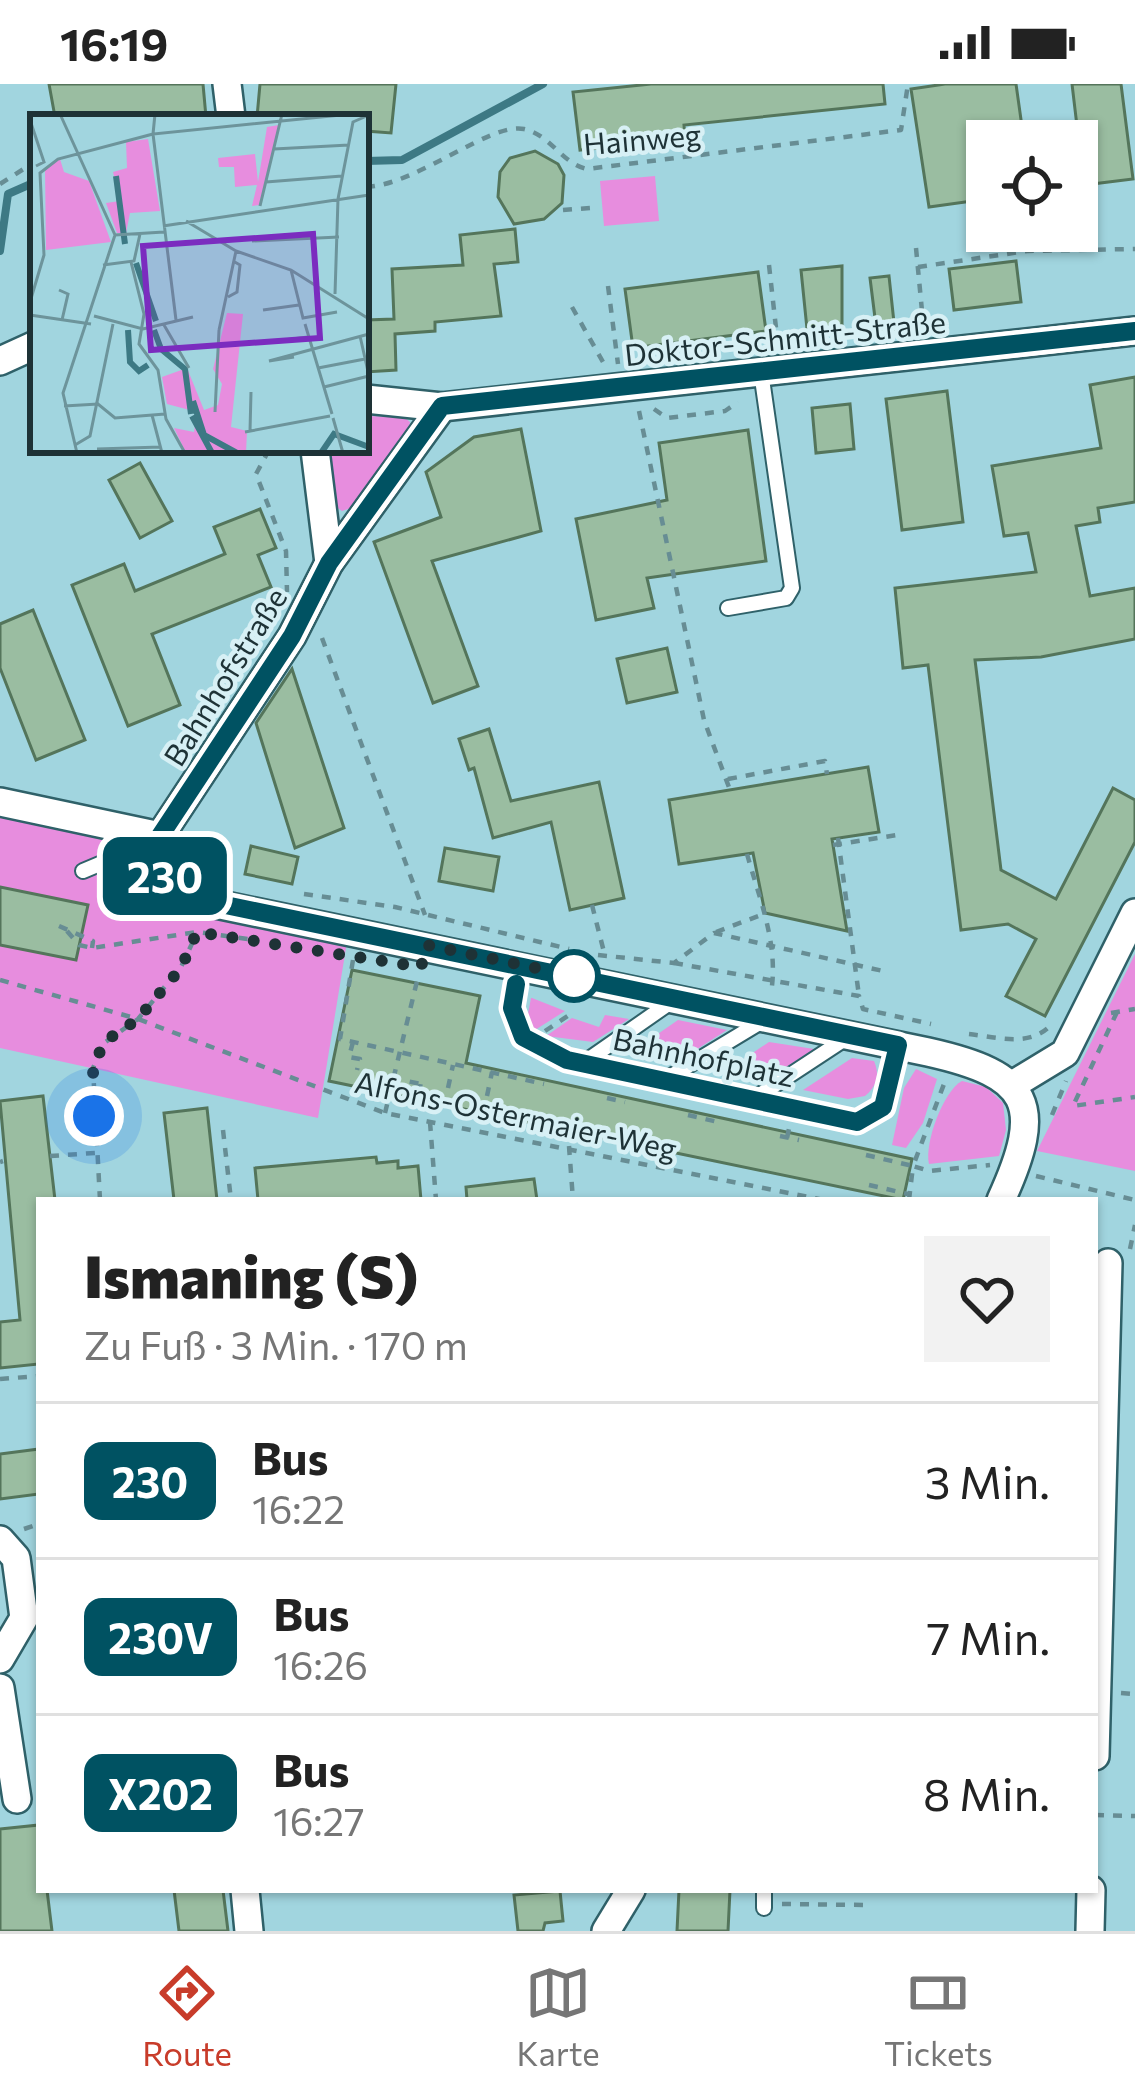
<!DOCTYPE html>
<html lang="de">
<head>
<meta charset="utf-8">
<style>
  :root { --surface:#fff; --page:#f2f2f2; --text:#222; --muted:#767676; --line:#e0e0e0; --accent:#c83c2a }
  body { margin:0; font-family:Commissioner,sans-serif; background:var(--page); color:var(--text); height:100vh; display:flex; flex-direction:column; font-size:45px; white-space:nowrap }
  * { box-sizing:border-box; margin:0 }
  p { font-size:39px; color:var(--muted) }
  .icon { flex:none; width:66px; height:66px; fill:none; stroke:currentColor; stroke-width:2; stroke-linecap:round; stroke-linejoin:round }
  .map { position:relative; flex:1; overflow:hidden }
  .panel { position:absolute; left:36px; top:1113px; width:1062px; height:696px; display:flex; flex-direction:column; background:var(--surface); border-radius:0px; box-shadow:0 3px 9px #0004 }
  .panel>* { flex:none }
  .badge { padding:0 24px; border-radius:18px; font-size:42px; line-height:78px }
  .controls { position:absolute; left:966px; top:36px; display:grid; gap:24px }
  .controls a { display:grid; place-items:center; width:132px; height:132px; border-radius:0px; background:var(--surface); box-shadow:0 3px 9px #0004; font-size:60px }
  .you { position:absolute; width:60px; height:60px; margin:-30px; border:9px solid #fff; border-radius:50%; background:#1a73e8; box-shadow:0 0 0 18px #1a73e833 }
  .map>.badge { position:absolute; translate:-50% -50%; box-shadow:0 0 0 6px #fff }
  .round { display:grid; place-items:center; flex:none; width:126px; height:126px; border-radius:0px; background:var(--page) }
  .head { display:flex; align-items:center; justify-content:space-between; height:204px; padding:0 48px }
  h1 { font-size:57px; font-weight:800; line-height:90px }
  ul { padding:0; list-style:none }
  li { display:flex; align-items:center; gap:36px; height:156px; padding:0 48px; border-top:3px solid var(--line) }
  li div { flex:1 }
  li b { display:block; font-size:45px }
  li em { font-style:normal }
  li .badge { min-width:132px; font-weight:700; text-align:center }
  .status { display:flex; justify-content:space-between; align-items:center; height:84px; padding:0 60px; background:var(--surface); direction:ltr }
  .status svg { height:33px; fill:currentColor }
  .menu { display:flex; justify-content:space-around; align-items:center; height:168px; border-top:3px solid var(--line); background:var(--surface); font-size:33px; color:var(--muted) }
  .menu a { display:grid; justify-items:center; gap:6px }
  .menu .selected { color:var(--accent) }
  .map>svg:first-child { display:block }
</style>
</head>
<body>
<div class="status"><b>16:19</b><svg viewBox="0 0 49 12"><path d="M0 12V9h3v3zM5 12V6h3v6zM10 12V3h3v9zM15 12V0h3v12zM26 1h20v11H26zM47 4h2v5h-2z"/></svg></div>
<div class="map">
<svg width="1135" height="1847" viewBox="0 0 1135 1847">
  <rect width="100%" height="100%" fill="#a1d5df"/>
  <!-- green -->
  <g fill="#e78dde">
    <polygon points="655,92 659,137 604,142 600,97"/>
    <polygon points="366,332 404,333 410,338 408,349 351,424 342,427 335,422 329,366 366,366"/>
    <polygon points="0,722 140,753 120,809 347,858 318,1034 0,964"/>
    <polygon points="1135,870 1135,1087 1037,1067"/>
    <polygon points="531,914 532,914 565,927 535,946 527,935"/>
    <polygon points="605,931 629,935 593,958 546,952 572,934 599,943"/>
    <polygon points="678,936 727,946 680,976 629,970"/>
    <polygon points="769,958 814,965 765,997 723,989"/>
    <path d="M 852,974 L 874,977 C 880,991 877,1002 865,1012 L 848,1015 L 803,1006 Z"/>
    <polygon points="916,985 937,995 923,1039 906,1064 892,1061 904,1004"/>
    <path d="M 962,997 L 986,1003 L 1003,1019 L 1006,1046 L 999,1072 L 929,1080 C 924,1060 943,1007 962,997 Z"/>
  </g>
  <g fill="none" stroke-linecap="round" stroke-linejoin="round">
    <!-- stream -->
    <g stroke="#3d7984" stroke-width="8">
      <polyline points="366,77 402,76 543,0"/>
      <polyline points="0,167 8,110 33,99"/>
    </g>
  </g>
  <!-- building -->
  <g fill="#9abda1" stroke="#54755b" stroke-width="3">
    <polygon points="49,0 203,0 206,33 55,33"/>
    <polygon points="260,0 396,0 391,49 366,47 366,33 257,33"/>
    <polygon points="651,0 883,0 885,20 684,41 685,55 580,66 573,8"/>
    <polygon points="945,0 1016,0 1024,57 987,57 987,115 929,123 911,5"/>
    <polygon points="1072,0 1121,0 1133,95 1084,101"/>
    <polygon points="535,67 558,80 564,91 562,119 544,135 514,140 498,113 500,88 510,74"/>
    <polygon points="515,145 518,178 494,180 501,232 435,238 435,247 395,250 396,286 366,288 366,236 394,235 392,185 463,181 460,151"/>
    <polygon points="1016,177 1021,218 954,226 949,185"/>
    <polygon points="842,182 842,242 807,245 801,186"/>
    <polygon points="758,188 766,247 633,264 625,205"/>
    <polygon points="889,192 895,248 877,250 870,194"/>
    <polygon points="1135,293 1135,418 1098,424 1100,438 1076,442 1090,512 1135,504 1135,555 1041,573 975,576 1001,786 1056,815 1113,704 1135,716 1135,758 1045,932 1006,912 1036,855 1008,840 961,846 928,581 903,584 895,504 1036,488 1028,449 1004,452 992,382 1101,364 1090,301"/>
    <polygon points="947,307 963,438 902,446 886,315"/>
    <polygon points="850,320 854,365 816,369 812,324"/>
    <polygon points="521,345 541,447 432,477 478,602 433,619 374,458 441,433 426,388 474,353"/>
    <polygon points="748,346 766,477 647,494 654,524 596,536 576,435 667,416 659,359"/>
    <polygon points="140,379 172,437 140,454 109,396"/>
    <polygon points="260,425 276,464 258,471 271,503 152,550 180,621 128,642 72,501 124,480 135,507 225,470 214,443"/>
    <polygon points="33,526 85,656 36,676 0,584 0,540"/>
    <polygon points="667,564 677,608 627,619 617,575"/>
    <polygon points="292,585 344,744 295,764 256,639"/>
    <polygon points="489,645 511,717 599,698 624,814 570,826 551,738 493,754 474,684 469,686 459,655"/>
    <polygon points="868,683 879,748 832,755 847,847 765,829 753,769 679,780 669,716"/>
    <polygon points="251,762 298,773 292,800 245,790"/>
    <polygon points="445,764 499,773 493,807 439,797"/>
    <polygon points="0,803 88,821 76,876 0,861"/>
    <polygon points="352,886 480,912 466,979 912,1075 903,1116 329,997"/>
    <polygon points="43,1012 55,1116 39,1116 39,1280 0,1284 0,1238 20,1236 0,1017"/>
    <polygon points="207,1024 217,1116 174,1116 164,1029"/>
    <polygon points="376,1073 377,1079 398,1077 398,1084 418,1082 421,1116 258,1116 255,1084"/>
    <polygon points="534,1095 537,1116 467,1116 466,1103"/>
    <polygon points="39,1365 39,1410 0,1415 0,1370"/>
    <polygon points="39,1741 39,1806 47,1806 52,1847 0,1847 0,1745"/>
    <polygon points="174,1806 223,1806 228,1847 179,1847"/>
    <polygon points="679,1806 730,1806 728,1847 677,1847"/>
    <polygon points="560,1807 563,1837 545,1839 543,1847 518,1847 514,1811"/>
  </g>
  <g fill="none" stroke-linecap="round" stroke-linejoin="round">
    <defs>
      <g id="service">
        <polyline points="728,524 786,514 792,504 761,288"/>
        <polyline points="83,787 102,779 160,783"/>
        <polyline points="518,880 514,939 537,964 567,977 857,1038 883,1023 898,961"/>
        <polyline points="582,980 671,918"/>
        <polyline points="663,997 761,938"/>
        <polyline points="752,1016 848,953"/>
        <polyline points="764,1824 764,1806"/>
      </g>
      <g id="minor">
        <polyline points="227,0 231,33"/>
        <polyline points="0,277 33,262"/>
        <polyline points="366,315 442,323 1135,247"/>
        <path d="M 442,323 L 329,479 L 292,552 L 160,752 C 153,793 177,804 211,819 L 928,968 C 1031,991 1045,1020 1001,1116"/>
        <polyline points="315,366 329,479"/>
        <polyline points="0,718 160,752"/>
        <polyline points="1014,1000 1065,969 1135,829"/>
        <polyline points="0,1456 16,1474 24,1534 0,1575"/>
        <polyline points="0,1604 17,1715"/>
        <polyline points="1095,1672 1108,1179"/>
        <polyline points="245,1806 249,1847"/>
        <polyline points="606,1847 631,1806"/>
        <polyline points="1090,1847 1091,1806"/>
      </g>
    </defs>
    <!-- service casing -->
    <use href="#service" stroke="#2f6169" stroke-width="18"/>
    <!-- minor casing -->
    <use href="#minor" stroke="#2f6169" stroke-width="32"/>
    <!-- path -->
    <g stroke="#678d94" stroke-width="4.5" stroke-dasharray="9 9" stroke-linecap="butt">
      <polyline points="0,100 33,79"/>
      <path d="M 366,103 C 417,101 490,38 524,45 C 551,51 561,79 587,85 L 901,46 L 908,0"/>
      <polyline points="563,126 590,124"/>
      <polyline points="916,164 924,248"/>
      <polyline points="769,181 778,262"/>
      <polyline points="918,183 1027,167 1135,165"/>
      <polyline points="608,202 618,280"/>
      <polyline points="572,223 603,278"/>
      <polyline points="654,325 667,334 725,327 738,318"/>
      <polyline points="639,327 704,636 730,706"/>
      <polyline points="269,366 256,390 286,467 287,508"/>
      <polyline points="322,554 425,831"/>
      <polyline points="728,695 825,677 827,690"/>
      <polyline points="838,754 859,912"/>
      <polyline points="833,761 897,751"/>
      <path d="M 747,770 C 760,817 779,861 771,909"/>
      <polyline points="122,800 145,808"/>
      <polyline points="304,810 395,823 569,865"/>
      <polyline points="592,821 605,872"/>
      <polyline points="59,842 93,857 92,864"/>
      <polyline points="67,847 79,861 92,864 197,848 248,855"/>
      <polyline points="716,848 761,831"/>
      <polyline points="598,871 674,879 714,849 883,887"/>
      <polyline points="353,876 340,955 544,1000"/>
      <polyline points="674,879 859,912 863,925 931,940"/>
      <polyline points="0,896 138,935 385,1029 824,1116"/>
      <polyline points="1117,928 1073,1022 1135,1013"/>
      <polyline points="1111,929 1135,925"/>
      <polyline points="545,947 569,931"/>
      <path d="M 969,950 C 996,953 1028,963 1049,943"/>
      <polyline points="353,958 349,973 360,975 357,986"/>
      <polyline points="392,994 421,1000"/>
      <polyline points="448,1004 453,981"/>
      <polyline points="419,1009 422,992"/>
      <polyline points="487,1012 492,988"/>
      <polyline points="607,1014 625,1018"/>
      <polyline points="385,1029 419,889"/>
      <polyline points="688,1031 718,1038"/>
      <polyline points="1052,1031 1066,997"/>
      <polyline points="430,1038 436,1116"/>
      <polyline points="223,1046 231,1116"/>
      <polyline points="780,1052 799,1056"/>
      <polyline points="787,1054 790,1040"/>
      <polyline points="569,1062 573,1116"/>
      <polyline points="866,1071 913,1082 944,1000"/>
      <polyline points="50,1072 95,1069"/>
      <polyline points="0,1078 3,1077"/>
      <polyline points="1036,1092 1135,1116"/>
      <polyline points="869,1101 908,1110"/>
      <polyline points="100,1116 93,984 104,959 138,935 181,883 197,849"/>
      <polyline points="909,1116 913,1082 929,1087 990,1081"/>
      <polyline points="1130,1165 1135,1141"/>
      <polyline points="0,1295 39,1292"/>
      <polyline points="24,1445 39,1440"/>
      <polyline points="1121,1609 1135,1610"/>
      <polyline points="1095,1731 1135,1732"/>
      <polyline points="782,1820 867,1821"/>
    </g>
    <!-- service -->
    <use href="#service" stroke="#fff" stroke-width="14"/>
    <!-- minor -->
    <use href="#minor" stroke="#fff" stroke-width="27"/>
  </g>
  <g fill="none" stroke-linecap="round" stroke-linejoin="round">
    <defs>
      <path id="line" d="M 516,900 L 512,924 L 523,953 L 567,976 L 857,1038 L 883,1023 L 898,961 L 211,818 C 176,804 153,793 160,752 L 292,552 L 329,479 L 442,322 L 1135,247"/>
    </defs>
    <!-- line casing -->
    <use href="#line" stroke="#fff" stroke-width="27"/>
    <!-- line -->
    <use href="#line" stroke="#005262" stroke-width="18"/>
    <!-- walk -->
    <polyline stroke="#1e3236" stroke-width="12" stroke-dasharray="0 21.6" points="94,1032 93,984 104,958 138,935 181,884 197,848 421,883 427,861 574,892"/>
  </g>
  <!-- markers -->
  <circle fill="#fff" stroke="#005262" stroke-width="6" cx="574" cy="892" r="24"/>
  <g text-anchor="middle" dominant-baseline="central" stroke-width="9" stroke-linejoin="round" paint-order="stroke">
    <!-- street labels -->
    <g font-size="30" fill="#1e3236" stroke="#d7f0f5">
      <text transform="translate(642 54) rotate(-5)">Hainweg</text>
      <text transform="translate(785 253) rotate(-6)">Doktor-Schmitt-Straße</text>
      <text transform="translate(224 592) rotate(-58)">Bahnhofstraße</text>
      <text transform="translate(704 972) rotate(12)">Bahnhofplatz</text>
      <text transform="translate(516 1030) rotate(12)">Alfons-Ostermaier-Weg</text>
    </g>
  </g>
  <!-- overview -->
  <g transform="translate(30 30)">
    <rect width="339" height="339" fill="#a1d5df"/>
    <path d="M 249,11 L 229,91 L 222,92 L 227,71 L 205,73 L 204,53 L 189,53 L 188,44 L 225,40 L 228,68 L 237,13 ZM 118,25 L 130,97 L 100,99 L 96,119 L 87,119 L 76,89 L 90,87 L 83,58 L 97,54 L 96,28 ZM 30,45 L 34,58 L 59,67 L 81,128 L 16,136 L 15,54 ZM 197,199 L 213,200 L 201,313 L 217,317 L 216,339 L 156,339 L 144,314 L 164,318 L 167,298 L 137,290 L 132,263 L 157,254 L 174,296 L 188,291 L 192,270 L 183,255 Z" fill="#e78dde"/>
    <path fill="none" stroke="#3d7984" stroke-width="6" d="M 86,62 L 95,130M 106,149 L 126,207M 98,216 L 100,248 L 109,257 L 118,251M 124,216 L 131,235 L 155,255 L 161,300M 163,287 L 174,321 L 207,339M 162,302 L 182,339M 291,339 L 304,320 L 339,333"/>
    <path fill="none" stroke="#6d949b" stroke-width="3" d="M 30,0 L 85,121M 0,6 L 14,48 L 6,52M 244,35 L 319,31M 236,68 L 312,62M 230,92 L 252,0M 156,107 L 206,137M 133,112 L 339,81M 85,121 L 134,118M 222,127 L 309,123M 206,137 L 261,156 L 339,205M 101,148 L 114,200 L 109,230 L 128,256 L 136,305 L 155,339M 73,151 L 104,147 L 110,120M 261,156 L 273,204 L 307,198M 29,176 L 38,180 L 32,206M 305,180 L 308,85 L 323,8 L 339,1M 198,183 L 207,178 L 210,151 L 203,147M 0,188 L 14,141 L 10,59 L 28,45 L 123,20 L 125,0M 233,196 L 269,191M 0,201 L 61,210M 64,202 L 113,215 L 163,203M 146,206 L 123,20 L 321,0M 275,210 L 302,300M 134,211 L 159,254M 189,216 L 206,137M 330,222 L 339,262M 266,226 L 254,226 L 278,223M 264,243 L 239,247 L 339,220M 288,254 L 335,245M 294,273 L 339,262M 34,292 L 68,290 L 85,304 L 135,300M 185,298 L 189,216M 122,301 L 132,339M 303,304 L 313,339M 220,317 L 221,278M 215,318 L 300,302M 45,331 L 60,322 L 83,210M 67,335 L 131,333M 47,339 L 33,279 L 85,121"/>
    <path fill="#7b2cbf" fill-opacity="0.15" stroke="#7b2cbf" stroke-width="6" d="M 283,120 L 290,224 L 121,236 L 113,132 Z"/>
    <rect width="339" height="339" fill="none" stroke="#1e3236" stroke-width="6"/>
  </g>
</svg>
<div class="controls">
<a><svg class="icon" aria-label="locate" viewBox="0 0 24 24"><circle cx="12" cy="12" r="6"/><path d="M12 2v4M12 18v4M2 12h4M18 12h4"/></svg></a>
</div>
<div class="you" style="left:94px;top:1032px"></div>
<b class="badge" style="left:165px;top:792px;background:#005262;color:#fff">230</b>
<section class="panel">
<div class="head"><div><h1>Ismaning (S)</h1><p>Zu Fuß · 3 Min. · 170 m</p></div><a class="round"><svg class="icon" aria-label="heart" viewBox="0 0 24 24"><path d="M12 20l-8-8c-3-5 5-10 8-4 3-6 11-1 8 4z"/></svg></a></div>
<ul>
<li><span class="badge" style="background:#005262;color:#fff">230</span><div><b>Bus</b><p>16:22</p></div><em>3 Min.</em></li>
<li><span class="badge" style="background:#005262;color:#fff">230V</span><div><b>Bus</b><p>16:26</p></div><em>7 Min.</em></li>
<li><span class="badge" style="background:#005262;color:#fff">X202</span><div><b>Bus</b><p>16:27</p></div><em>8 Min.</em></li>
</ul>
</section>
</div>
<nav class="menu">
<a class="selected"><svg class="icon" aria-label="directions" viewBox="0 0 24 24"><path d="M12 3l9 9-9 9-9-9zM9 14v-3h6M13 9l2 2-2 2"/></svg>Route</a>
<a><svg class="icon" aria-label="map" viewBox="0 0 24 24"><path d="M3 6l6-2 6 2 6-2v14l-6 2-6-2-6 2zM9 4v14M15 6v14"/></svg>Karte</a>
<a><svg class="icon" aria-label="tickets" viewBox="0 0 24 24"><path d="M3 7h18v10H3zM15 7v10"/></svg>Tickets</a>
</nav>
</body>
</html>
